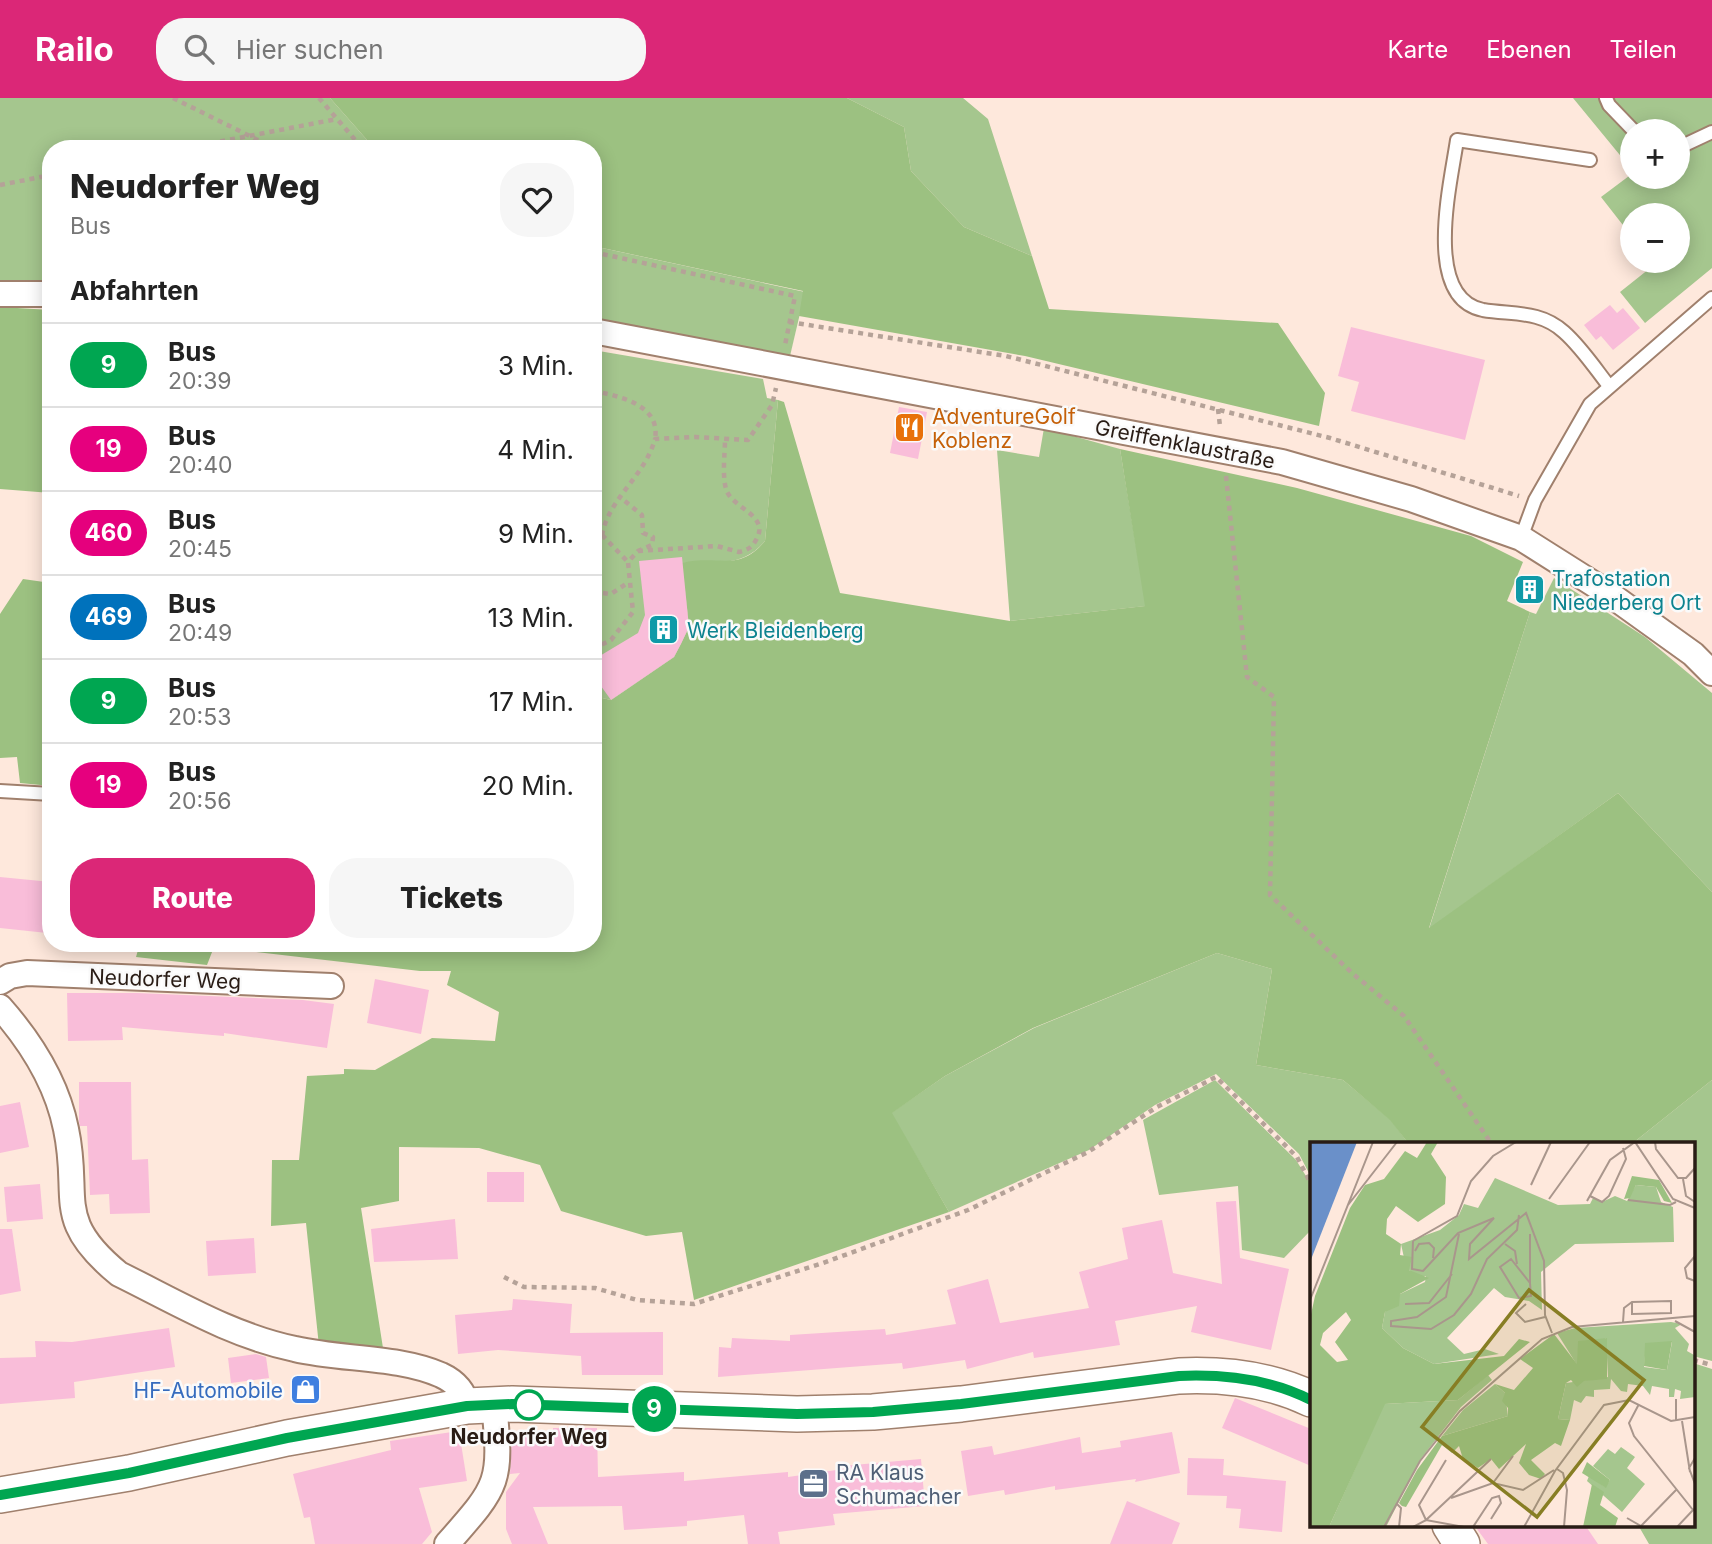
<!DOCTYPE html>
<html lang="de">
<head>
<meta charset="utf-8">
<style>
  :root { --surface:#fff; --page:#f6f6f6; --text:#222; --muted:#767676; --line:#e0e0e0; --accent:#db2777 }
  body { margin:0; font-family:Inter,sans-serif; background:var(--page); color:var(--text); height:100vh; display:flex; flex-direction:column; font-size:26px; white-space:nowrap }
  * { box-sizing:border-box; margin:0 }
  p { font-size:23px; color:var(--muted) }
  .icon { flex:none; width:38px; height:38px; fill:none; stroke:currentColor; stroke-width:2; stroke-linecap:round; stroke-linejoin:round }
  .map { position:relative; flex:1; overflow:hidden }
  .sheet { position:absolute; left:42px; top:42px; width:560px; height:812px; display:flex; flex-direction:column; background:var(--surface); border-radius:28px; box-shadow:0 4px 18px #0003 }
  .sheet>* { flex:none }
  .badge { padding:0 14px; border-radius:23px; font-size:24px; line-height:46px }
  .tools { position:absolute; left:1620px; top:21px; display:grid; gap:14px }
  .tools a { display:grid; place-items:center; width:70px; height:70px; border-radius:50%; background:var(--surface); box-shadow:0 4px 18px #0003; font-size:35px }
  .map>.badge { position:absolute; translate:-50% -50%; box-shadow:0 0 0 4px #fff }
  h2 { padding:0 28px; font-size:26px; line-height:63px }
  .round { display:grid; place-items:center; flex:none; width:74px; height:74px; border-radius:28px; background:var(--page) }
  .overview { display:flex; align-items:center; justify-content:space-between; height:119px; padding:0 28px }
  h1 { font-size:33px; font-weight:800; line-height:52px }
  .action { display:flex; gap:14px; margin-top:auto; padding:14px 28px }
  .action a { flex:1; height:80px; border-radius:28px; background:var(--accent); color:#fff; font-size:28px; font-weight:800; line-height:80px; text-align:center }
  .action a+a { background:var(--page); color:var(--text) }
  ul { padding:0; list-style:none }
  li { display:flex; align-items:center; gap:21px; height:84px; padding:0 28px; border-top:2px solid var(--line) }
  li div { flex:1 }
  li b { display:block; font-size:26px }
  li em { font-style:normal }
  li .badge { min-width:77px; font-weight:700; text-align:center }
  header { display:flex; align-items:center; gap:42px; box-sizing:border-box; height:98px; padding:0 35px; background:var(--accent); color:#fff }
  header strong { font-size:33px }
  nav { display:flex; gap:38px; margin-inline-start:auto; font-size:24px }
  .search { width:490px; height:63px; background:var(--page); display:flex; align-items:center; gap:18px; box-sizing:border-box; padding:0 24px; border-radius:28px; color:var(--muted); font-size:26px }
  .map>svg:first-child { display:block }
</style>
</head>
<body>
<header>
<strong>Railo</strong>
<div class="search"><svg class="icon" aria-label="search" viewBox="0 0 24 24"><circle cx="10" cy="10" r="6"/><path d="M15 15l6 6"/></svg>Hier suchen</div>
<nav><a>Karte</a><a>Ebenen</a><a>Teilen</a></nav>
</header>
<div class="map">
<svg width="1712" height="1446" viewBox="0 0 1712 1446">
  <rect width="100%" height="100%" fill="#fee8dc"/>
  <!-- green -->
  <g fill="#a5c68e">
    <polygon points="0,0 330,0 375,51 51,51 51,185 0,186"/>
    <polygon points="847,0 963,0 988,21 1032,158 964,129 911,73 904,29"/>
    <polygon points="1573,0 1712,0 1712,170 1645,225 1620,194 1654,167 1651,163 1678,163 1678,117 1633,117 1633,140 1601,99 1633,75 1633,79 1678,79 1678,33 1633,33 1633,73"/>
    <polygon points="593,148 805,194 790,258 593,223"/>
    <path d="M 593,252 L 763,281 L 767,300 L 778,302 L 765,443 C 741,471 717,462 683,465 L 689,529 L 674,559 L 611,602 L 593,598 Z"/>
    <polygon points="1044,330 1120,351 1146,508 1010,523 997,352 1039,359"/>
    <polygon points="1554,480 1645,539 1712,595 1712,794 1618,695 1429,831 1530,514 1536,516"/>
    <polygon points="1217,855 1272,871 1256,967 1343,982 1391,1022 1408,1045 1311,1045 1311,1079 1299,1056 1216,976 1155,1007 1089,1052 949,1114 891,1015 945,978 1034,930"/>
    <polygon points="1215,982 1296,1062 1311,1086 1311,1132 1284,1160 1242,1152 1238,1088 1159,1097 1143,1022"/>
    <polygon points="1712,982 1712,1263 1693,1258 1693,1045 1633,1045"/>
    <polygon points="1693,1265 1712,1271 1712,1446 1649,1446 1638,1427 1693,1427"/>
  </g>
  <!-- forest -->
  <g fill="#9cc181">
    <polygon points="330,0 847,0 904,29 911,73 964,129 1032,158 1049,211 1278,225 1325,295 1319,328 1025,258 799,218 803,193 593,148 593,51 375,51"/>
    <polygon points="0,209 51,212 51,395 0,391"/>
    <path d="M 778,302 L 784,304 L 840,495 L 1010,523 L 1145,508 L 1120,351 L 1297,390 L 1471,438 L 1523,464 L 1507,503 L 1530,514 L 1429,830 L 1618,695 L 1712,794 L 1712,982 L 1633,1045 L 1408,1045 L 1390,1022 L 1343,982 L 1256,967 L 1272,871 L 1217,855 L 1033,930 L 945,978 L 892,1015 L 949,1114 L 694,1202 L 682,1134 L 646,1138 L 561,1113 L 540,1067 L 479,1050 L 399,1049 L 399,1103 L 361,1110 L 383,1250 L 319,1248 L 306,1125 L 271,1128 L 272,1062 L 299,1062 L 307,978 L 344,976 L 344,971 L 375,972 L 432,940 L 495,943 L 499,914 L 447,887 L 451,873 L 420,873 L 214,849 L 207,867 L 136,859 L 140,845 L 593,845 L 593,598 L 611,602 L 674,559 L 689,529 L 682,465 C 719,456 738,475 765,443 Z"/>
    <polygon points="23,481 51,485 51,688 20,685 17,659 0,660 0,516"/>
  </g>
  <!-- building -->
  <g fill="#f9bdd9">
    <polygon points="1610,207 1617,215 1623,210 1640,230 1613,252 1601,238 1596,242 1584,227"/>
    <polygon points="1351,229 1485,262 1465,342 1351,313 1359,284 1338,278"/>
    <polygon points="899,309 927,314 918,361 890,355"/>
    <polygon points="682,459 689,529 681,546 674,559 611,602 593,577 593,562 638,535 645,517 639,463"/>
    <polygon points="0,779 51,784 47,835 0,830"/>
    <polygon points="375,881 429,892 421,936 367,925"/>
    <polygon points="67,895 137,895 303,902 334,906 327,950 224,935 224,938 122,929 123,942 68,943"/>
    <polygon points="79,984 131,984 132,1062 148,1061 150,1115 110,1116 109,1096 90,1097 87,1028 80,1028 79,1023"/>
    <polygon points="20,1004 29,1049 0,1055 0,1008"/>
    <rect x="487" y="1074" width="37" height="30"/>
    <polygon points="40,1086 43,1121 7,1124 4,1089"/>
    <polygon points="1236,1103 1240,1160 1289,1171 1271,1252 1191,1234 1197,1208 1115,1223 1120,1247 1034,1260 1033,1254 967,1271 965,1262 903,1271 902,1265 718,1279 719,1249 731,1250 732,1240 790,1243 790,1237 885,1231 886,1237 956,1226 947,1192 988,1181 1000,1225 1089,1210 1079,1174 1128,1161 1122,1130 1162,1122 1173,1175 1222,1186 1216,1104"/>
    <polygon points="455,1121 458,1161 374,1164 371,1131"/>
    <polygon points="0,1131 12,1131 21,1193 0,1197"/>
    <polygon points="254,1140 256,1175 208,1178 206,1143"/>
    <polygon points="513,1201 572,1206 570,1235 663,1234 663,1277 582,1277 581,1258 498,1252 458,1256 455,1217 512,1212"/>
    <polygon points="169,1230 175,1269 74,1284 75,1300 0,1306 0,1260 36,1259 35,1243 72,1244"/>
    <polygon points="256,1256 266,1259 269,1280 231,1285 228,1260"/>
    <polygon points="1235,1300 1311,1331 1311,1368 1222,1330"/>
    <polygon points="553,1330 597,1330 598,1379 684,1374 684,1383 788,1374 788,1379 843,1371 842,1368 921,1361 925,1408 833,1416 835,1427 778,1434 780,1446 748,1446 744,1417 687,1423 687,1428 624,1432 622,1408 533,1409 548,1446 512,1446 506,1431 506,1394 520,1375 510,1376 512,1338 553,1337"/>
    <polygon points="459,1333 467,1383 419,1390 432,1434 422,1446 315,1446 310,1419 304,1420 293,1376 391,1352 390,1343"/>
    <polygon points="1172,1334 1180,1375 1135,1384 1136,1381 1055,1392 1055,1388 1005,1397 1004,1392 968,1398 961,1353 992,1348 994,1357 1080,1339 1082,1355 1121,1349 1120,1343"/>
    <polygon points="1188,1360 1224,1361 1223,1377 1286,1383 1282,1434 1239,1430 1241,1411 1226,1410 1227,1398 1187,1397"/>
    <polygon points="1127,1403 1180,1425 1172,1446 1110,1446"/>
    <polygon points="1474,1427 1585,1427 1598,1446 1488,1446"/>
  </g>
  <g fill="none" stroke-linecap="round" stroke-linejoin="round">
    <defs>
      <g id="lane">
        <polyline points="1606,0 1609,7 1634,33"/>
        <polyline points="1678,50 1712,34"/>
        <path d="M 1590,62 L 1457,42 C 1451,84 1422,200 1483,212 C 1512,217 1540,212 1564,234 C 1581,249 1595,270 1609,288"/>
        <polyline points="1521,440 1535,402 1590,306 1712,200"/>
        <polyline points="0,693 51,696"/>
      </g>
      <g id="street">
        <polyline points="0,196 51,196"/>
        <polyline points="593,233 1282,364 1411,401 1521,440 1608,495 1693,556 1712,575"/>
        <polyline points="0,884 10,878 27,875 331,888"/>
        <path d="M 0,909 C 31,944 57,986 66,1031 C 81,1101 52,1121 119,1176 C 176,1204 232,1238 295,1251 C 342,1262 397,1258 441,1277 C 456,1284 464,1293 467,1308"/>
        <path d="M 447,1446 C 499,1387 502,1385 494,1306"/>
      </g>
      <g id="secondary">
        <path d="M 0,1397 L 129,1375 L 287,1340 L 467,1308 L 512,1306 L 797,1316 L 873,1314 L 961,1306 L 1179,1278 C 1225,1276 1270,1281 1311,1301"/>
        <polyline points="1450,1427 1462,1446"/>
      </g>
    </defs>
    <!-- lane casing -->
    <use href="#lane" stroke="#a0806d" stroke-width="16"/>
    <!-- street casing -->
    <use href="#street" stroke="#a0806d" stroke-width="28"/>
    <!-- secondary casing -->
    <use href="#secondary" stroke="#a0806d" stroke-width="38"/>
    <!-- path -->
    <g stroke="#b5a298" stroke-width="4.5" stroke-dasharray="5 5" stroke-linecap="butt">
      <polyline points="173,0 276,51"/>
      <polyline points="319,0 363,51"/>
      <polyline points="181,51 337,21"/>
      <polyline points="0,87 51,77"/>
      <polyline points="593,154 795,198 785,247"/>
      <polyline points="789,224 1006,258 1330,340 1519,398"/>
      <path d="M 593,293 C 620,298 661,307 655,341"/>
      <polyline points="1218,311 1220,328"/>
      <polyline points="1226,378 1247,579 1274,599 1270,797 1352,875 1404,918 1491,1045"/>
      <polyline points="602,437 628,464"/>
      <path d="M 593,442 L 602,437 C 609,400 645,378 655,341 L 695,339 L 748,342 L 772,307 L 776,290"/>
      <path d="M 638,453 L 717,448 L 739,454 C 747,452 752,450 756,442 C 771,417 732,411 726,391 C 722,376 725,356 725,341"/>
      <polyline points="593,494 611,496 629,484"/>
      <polyline points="593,551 611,542 633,514 628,464 638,453 652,447 653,439 643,435 642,417 621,400"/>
      <polyline points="504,1179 524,1189 595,1190 637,1202 694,1206 823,1165 968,1112 1088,1054 1157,1009 1216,979 1297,1059 1311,1086"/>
      <polyline points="1693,1262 1712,1267"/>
    </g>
    <!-- lane -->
    <use href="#lane" stroke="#fff" stroke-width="12"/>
    <!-- street -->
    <use href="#street" stroke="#fff" stroke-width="24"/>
    <!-- secondary -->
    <use href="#secondary" stroke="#fff" stroke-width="35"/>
  </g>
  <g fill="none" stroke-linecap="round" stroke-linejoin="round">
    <defs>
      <path id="line" d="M 0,1397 L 129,1375 L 287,1340 L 467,1308 L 512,1306 L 797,1316 L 873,1314 L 961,1306 L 1179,1278 C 1225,1276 1270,1281 1311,1302"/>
    </defs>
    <!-- line casing -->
    <use href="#line" stroke="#fff" stroke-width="16"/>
    <!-- line -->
    <use href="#line" stroke="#00a651" stroke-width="10"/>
  </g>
  <!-- icons -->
  <defs>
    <symbol id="restaurant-square" viewBox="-11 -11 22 22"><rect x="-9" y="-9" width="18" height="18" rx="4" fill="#e8710a" stroke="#fafafa"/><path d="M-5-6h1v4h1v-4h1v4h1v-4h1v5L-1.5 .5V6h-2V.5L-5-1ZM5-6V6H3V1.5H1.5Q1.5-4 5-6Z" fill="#fff"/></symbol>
    <symbol id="building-square" viewBox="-11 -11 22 22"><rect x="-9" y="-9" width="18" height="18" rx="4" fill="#0f9aa8" stroke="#fafafa"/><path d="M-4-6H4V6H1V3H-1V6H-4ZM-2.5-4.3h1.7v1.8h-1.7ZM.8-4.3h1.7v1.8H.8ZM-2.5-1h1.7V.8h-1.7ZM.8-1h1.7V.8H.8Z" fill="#fff"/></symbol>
    <symbol id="shop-square" viewBox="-11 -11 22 22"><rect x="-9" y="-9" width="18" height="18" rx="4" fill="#3f7fe0" stroke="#fafafa"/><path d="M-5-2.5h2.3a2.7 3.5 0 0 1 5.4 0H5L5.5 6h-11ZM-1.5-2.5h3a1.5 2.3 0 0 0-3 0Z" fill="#fff"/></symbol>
    <symbol id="office-square" viewBox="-11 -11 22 22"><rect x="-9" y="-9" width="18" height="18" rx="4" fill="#5c6f8a" stroke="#fafafa"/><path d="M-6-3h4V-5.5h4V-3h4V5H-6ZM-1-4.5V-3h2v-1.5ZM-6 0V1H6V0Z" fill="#fff"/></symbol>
  </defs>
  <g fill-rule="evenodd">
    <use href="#restaurant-square" x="892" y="312" width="35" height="35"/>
    <use href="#building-square" x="1512" y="474" width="35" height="35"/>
    <use href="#building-square" x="646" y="514" width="35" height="35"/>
    <use href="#shop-square" x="288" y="1274" width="35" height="35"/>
    <use href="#office-square" x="796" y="1368" width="35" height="35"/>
  </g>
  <!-- markers -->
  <circle fill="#fff" stroke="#00a651" stroke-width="3.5" cx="529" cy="1307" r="14"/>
  <g text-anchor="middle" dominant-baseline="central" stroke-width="5" stroke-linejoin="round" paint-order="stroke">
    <!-- food labels -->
    <g font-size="21" fill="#c56008" stroke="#fafafa" text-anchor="start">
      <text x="932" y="318">AdventureGolf<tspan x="932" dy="24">Koblenz</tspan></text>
    </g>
    <!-- street labels -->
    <g font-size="21" fill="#291c15" stroke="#fafafa">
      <text transform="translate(1185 346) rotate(11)">Greiffenklaustraße</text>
      <text transform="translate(165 881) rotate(2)">Neudorfer Weg</text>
    </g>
    <!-- culture labels -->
    <g font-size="21" fill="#0d838f" stroke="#fafafa" text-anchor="start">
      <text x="1552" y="480">Trafostation<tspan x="1552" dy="24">Niederberg Ort</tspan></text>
      <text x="687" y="532">Werk Bleidenberg</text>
    </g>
    <!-- shop labels -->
    <g font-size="21" fill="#366cbe" stroke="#fafafa" text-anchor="end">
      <text x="283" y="1292">HF-Automobile</text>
    </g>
    <!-- stop labels -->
    <g font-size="21" font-weight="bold" fill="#291c15" stroke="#fafafa">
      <text x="529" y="1338">Neudorfer Weg</text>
    </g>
    <!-- service labels -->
    <g font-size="21" fill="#4e5e75" stroke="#fafafa" text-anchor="start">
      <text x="836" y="1374">RA Klaus<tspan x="836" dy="24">Schumacher</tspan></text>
    </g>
  </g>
  <!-- overview -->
  <g transform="translate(1310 1044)">
    <rect width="385" height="385" fill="#fee8dc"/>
    <path d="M 185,36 L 248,63 L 280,62 L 283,56 L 292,60 L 305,54 L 317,59 L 326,43 L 346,45 L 351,60 L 363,65 L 364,100 L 265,102 L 231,130 L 232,168 L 219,159 L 195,155 L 184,146 L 137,196 L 154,212 L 175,207 L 189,212 L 124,222 L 93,206 L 72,186 L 75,170 L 90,152 L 115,140 L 116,134 L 106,134 L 96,125 L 91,102 L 130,88 L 149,73 L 154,62 L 168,66 ZM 361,180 L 372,182 L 365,186 L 379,202 L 377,209 L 384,213 L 385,255 L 370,257 L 371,249 L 365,247 L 364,255 L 359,255 L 359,247 L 342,244 L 340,253 L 333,244 L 318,242 L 317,250 L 311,249 L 301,237 L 300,247 L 284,248 L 284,255 L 276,254 L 271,261 L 264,258 L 260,278 L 248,277 L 256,241 L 298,235 L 296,196 L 267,223 L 247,191 L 265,186 ZM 362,200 L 357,228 L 334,225 L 336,202 ZM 178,233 L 182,238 L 151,265 L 110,318 L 76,385 L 19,385 L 74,262 L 148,258 ZM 185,242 L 195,251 L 198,274 L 132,294 L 153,268 ZM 311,305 L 325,315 L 317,326 L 335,342 L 312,370 L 277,339 L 279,334 L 295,345 L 300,338 L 283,324 L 298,307 L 305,312 Z" fill="#a5c68e" fill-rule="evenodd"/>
    <path d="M 117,0 L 128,0 L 121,12 L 136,35 L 135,62 L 108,80 L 86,64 L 77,77 L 76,92 L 91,102 L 90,113 L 102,115 L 99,128 L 119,136 L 90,152 L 89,164 L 75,170 L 72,186 L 93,206 L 124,222 L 194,214 L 209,197 L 220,200 L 148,258 L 75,262 L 19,385 L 0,385 L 0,177 L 5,154 L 40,66 L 55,43 L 74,37 L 95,9 L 107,16 ZM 36,170 L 41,178 L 25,200 L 38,218 L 27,220 L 10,203 L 13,191 ZM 322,34 L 349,38 L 362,61 L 354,59 L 346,45 L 326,43 L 320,56 L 314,57 ZM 244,192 L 267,222 L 268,199 L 297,196 L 297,237 L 274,239 L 267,245 L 261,238 L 256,241 L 248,277 L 260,278 L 251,304 L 245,301 L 221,318 L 235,332 L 231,337 L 219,333 L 209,321 L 216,302 L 189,327 L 181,317 L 168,326 L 153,317 L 149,304 L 142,311 L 132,303 L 96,365 L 92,364 L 89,361 L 107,328 L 132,294 L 198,274 L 198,266 L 192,259 L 195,251 L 185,242 L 204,248 L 223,226 L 210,217 ZM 362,199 L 357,228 L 334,224 L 335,201 ZM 277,320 L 300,338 L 296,346 L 272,331 ZM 282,342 L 294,350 L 290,363 L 308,376 L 305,385 L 273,385 Z" fill="#9cc181" fill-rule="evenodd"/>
    <path d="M 0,0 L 47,0 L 0,120 Z" fill="#6a90c9"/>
    <path fill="none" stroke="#a9968c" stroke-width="2" d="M 345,0 L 346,7 L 368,36 L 376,36 L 385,26M 373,37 L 376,54 L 385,60M 221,43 L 241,0M 280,54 L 292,60 L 299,54 L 316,17 L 313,6M 239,57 L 280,0M 318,58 L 360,63 L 366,60M 277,59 L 300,18 L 325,0 L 363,57 L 385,66M 38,63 L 87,0M 149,92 L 136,155 L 107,175 L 81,179 L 81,184 L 121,187 L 144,173 L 161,152 L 177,117 L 207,88 L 209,73M 220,92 L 220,141 L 201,117 L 190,125 L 209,156 L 221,154 L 220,141M 103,99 L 102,127 L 113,129 L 148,91 L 184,76 L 160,102 L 159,117 L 216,71 L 234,119 L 235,173 L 242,191M 103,99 L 147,74 L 161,39 L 183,14 L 206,0M 195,102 L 205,109 L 207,122M 105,109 L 109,102 L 119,101 L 124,106 L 123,116M 385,114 L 375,126 L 377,136 L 385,139M 0,158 L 63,0M 95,162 L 119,161 L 142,132M 216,162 L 206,171 L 215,180 L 235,175M 365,179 L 385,190M 313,180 L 314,166 L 322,160 L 361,159 L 361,171 L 322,172 L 322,160M 366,257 L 366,279M 329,262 L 319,281 L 324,294 L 383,368M 372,279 L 380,330M 385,316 L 379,326 L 385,342M 136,318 L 109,363 L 116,378 L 181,317M 247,327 L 253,331 L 257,348 L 254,385M 183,341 L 203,314M 141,356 L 183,341 L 213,348 L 244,328M 86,361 L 91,366 L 89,385M 317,376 L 331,384 L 367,347M 74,385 L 110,319 L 150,269 L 232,197 L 262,185 L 385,174M 103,385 L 116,378 L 154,385M 163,385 L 182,356 L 189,354 L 191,361 L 181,377M 214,385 L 245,329 L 294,263 L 319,258 L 361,279 L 385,275M 367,385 L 384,367"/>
    <path fill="#877e24" fill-opacity="0.15" stroke="#877e24" stroke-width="3.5" d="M 219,148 L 334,238 L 227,375 L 112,285 Z"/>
    <rect width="385" height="385" fill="none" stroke="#291c15" stroke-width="3.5"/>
  </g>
</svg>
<div class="tools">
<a>+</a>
<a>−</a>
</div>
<b class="badge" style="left:654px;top:1311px;background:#00a651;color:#fff">9</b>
<section class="sheet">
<div class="overview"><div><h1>Neudorfer Weg</h1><p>Bus</p></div><a class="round"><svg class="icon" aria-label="heart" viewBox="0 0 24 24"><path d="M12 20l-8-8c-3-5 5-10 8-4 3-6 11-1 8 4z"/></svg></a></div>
<h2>Abfahrten</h2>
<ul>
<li><span class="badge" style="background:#00a651;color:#fff">9</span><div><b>Bus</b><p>20:39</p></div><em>3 Min.</em></li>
<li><span class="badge" style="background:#e6007e;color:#fff">19</span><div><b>Bus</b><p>20:40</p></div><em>4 Min.</em></li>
<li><span class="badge" style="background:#e5007d;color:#fff">460</span><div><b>Bus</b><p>20:45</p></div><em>9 Min.</em></li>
<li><span class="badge" style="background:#0072bc;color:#fff">469</span><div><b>Bus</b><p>20:49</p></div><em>13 Min.</em></li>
<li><span class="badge" style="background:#00a651;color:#fff">9</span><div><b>Bus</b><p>20:53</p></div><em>17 Min.</em></li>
<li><span class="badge" style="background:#e6007e;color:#fff">19</span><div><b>Bus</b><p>20:56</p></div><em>20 Min.</em></li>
</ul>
<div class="action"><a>Route</a><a>Tickets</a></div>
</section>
</div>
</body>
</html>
